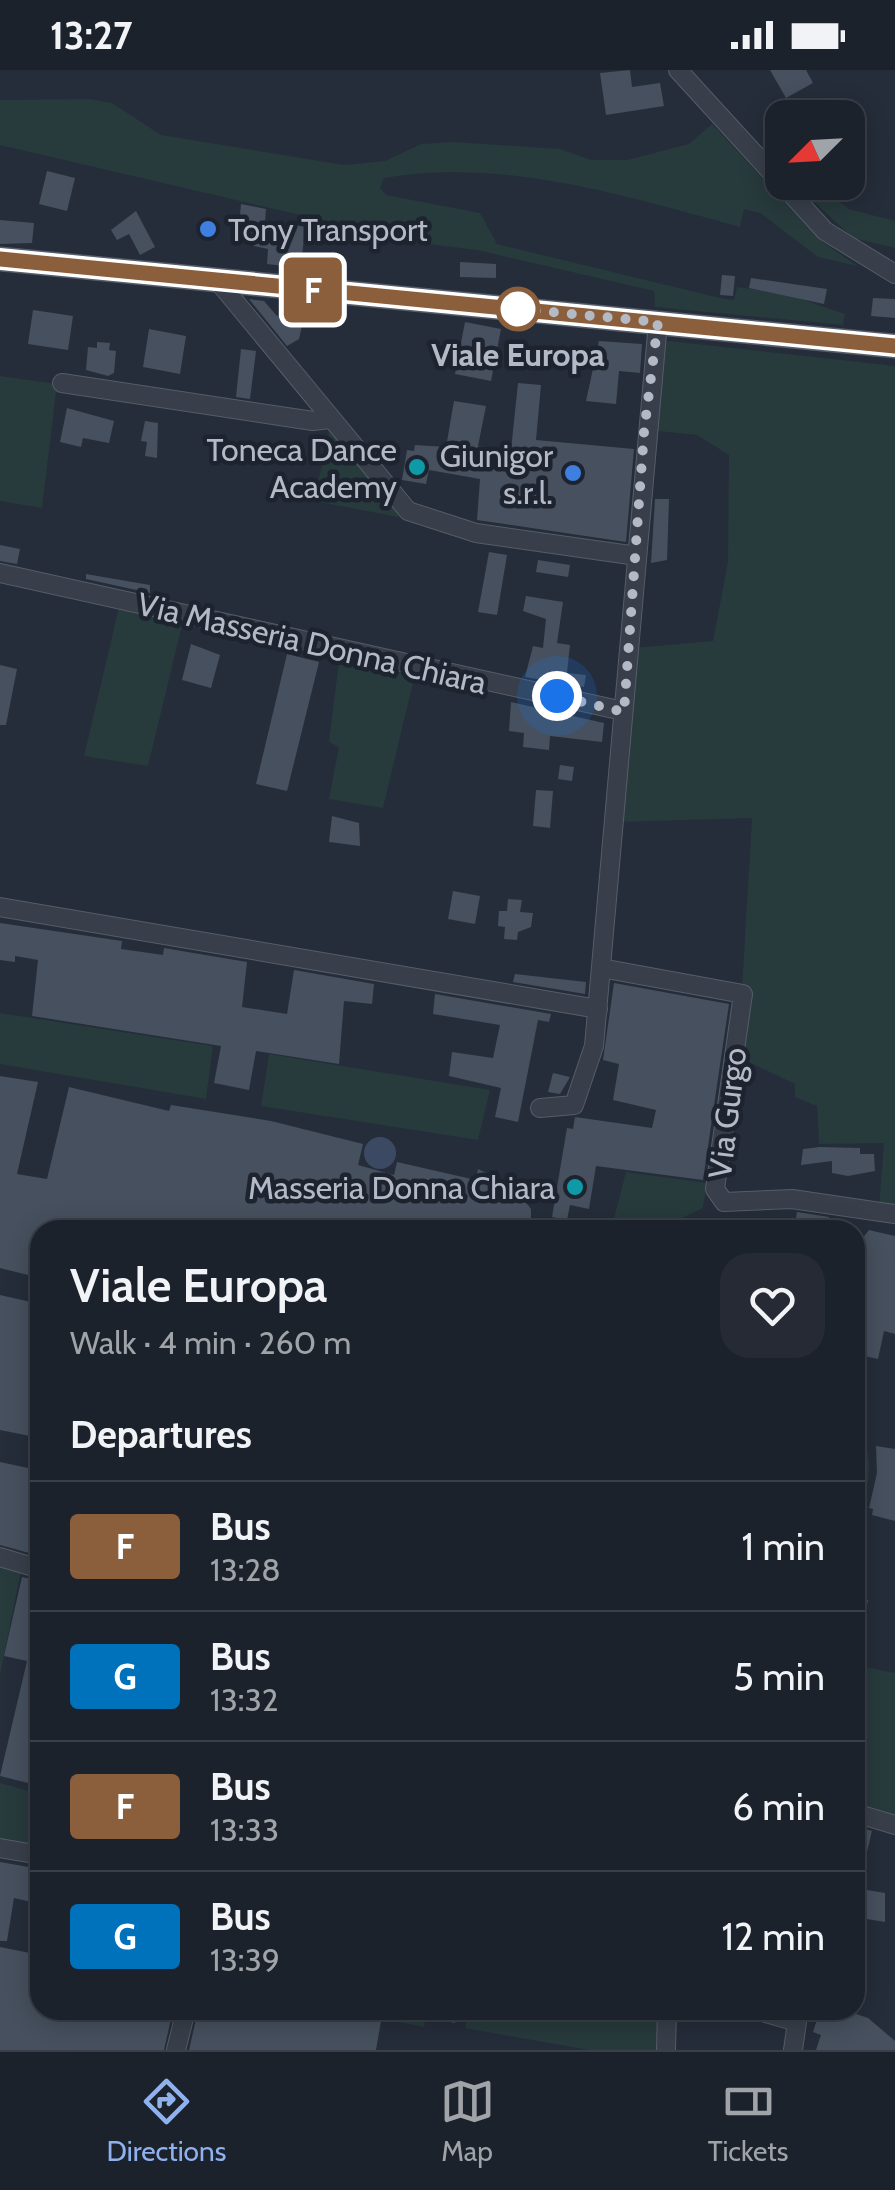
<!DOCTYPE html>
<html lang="en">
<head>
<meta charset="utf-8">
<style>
  :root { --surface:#1c222c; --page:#252a34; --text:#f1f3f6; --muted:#a0a4a9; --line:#3a3f48; --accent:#8fb2ef }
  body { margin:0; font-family:Cabin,sans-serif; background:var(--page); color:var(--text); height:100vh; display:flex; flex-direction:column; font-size:38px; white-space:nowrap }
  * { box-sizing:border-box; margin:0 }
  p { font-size:32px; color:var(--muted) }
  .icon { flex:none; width:55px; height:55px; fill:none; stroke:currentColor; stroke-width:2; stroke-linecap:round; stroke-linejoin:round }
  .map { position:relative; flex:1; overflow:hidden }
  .panel { position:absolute; left:30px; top:1150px; width:835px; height:800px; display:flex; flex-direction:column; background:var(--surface); border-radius:30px; box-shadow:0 5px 25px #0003,0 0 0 2px var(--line) }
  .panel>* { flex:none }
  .badge { padding:0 20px; border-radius:8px; font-size:35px; line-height:65px }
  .needle { width:65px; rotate:246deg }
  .tools { position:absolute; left:765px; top:30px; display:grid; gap:20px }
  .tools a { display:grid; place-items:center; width:100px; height:100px; border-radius:20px; background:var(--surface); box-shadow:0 5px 25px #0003,0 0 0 2px var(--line); font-size:50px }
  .you { position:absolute; width:50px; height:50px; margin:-25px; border:8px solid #fff; border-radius:50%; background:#1a73e8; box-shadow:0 0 0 15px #1a73e833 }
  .map>.badge { position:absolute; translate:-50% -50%; box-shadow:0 0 0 5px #fff }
  h2 { padding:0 40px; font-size:38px; line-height:90px }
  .round { display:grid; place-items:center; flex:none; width:105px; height:105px; border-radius:30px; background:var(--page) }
  .head { display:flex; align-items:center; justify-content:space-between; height:170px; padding:0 40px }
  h1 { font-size:48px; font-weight:600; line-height:75px }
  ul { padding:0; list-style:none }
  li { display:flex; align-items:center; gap:30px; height:130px; padding:0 40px; border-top:2px solid var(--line) }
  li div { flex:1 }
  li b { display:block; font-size:38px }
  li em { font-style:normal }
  li .badge { min-width:110px; font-weight:700; text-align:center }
  .status { display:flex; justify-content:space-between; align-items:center; height:70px; padding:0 50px; background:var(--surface); direction:ltr }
  .status svg { height:28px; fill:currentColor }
  .menu { display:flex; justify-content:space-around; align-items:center; height:140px; border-top:2px solid var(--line); background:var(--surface); font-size:28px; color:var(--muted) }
  .menu a { display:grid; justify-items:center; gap:5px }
  .menu .on { color:var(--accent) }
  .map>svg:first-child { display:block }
</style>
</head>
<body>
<div class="status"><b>13:27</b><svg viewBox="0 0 49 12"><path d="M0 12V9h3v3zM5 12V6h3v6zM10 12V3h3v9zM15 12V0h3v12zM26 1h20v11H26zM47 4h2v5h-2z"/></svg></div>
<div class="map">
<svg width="895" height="1980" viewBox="0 0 895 1980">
  <rect width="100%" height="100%" fill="#252d3a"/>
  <!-- green -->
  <g fill="#273a3c">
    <path d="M 89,29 L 112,33 L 161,65 L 344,95 L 385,91 L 421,74 L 454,72 L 560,79 L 591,90 L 627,90 L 689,74 L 712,54 L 820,170 L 857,196 L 818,187 L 760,143 L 744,139 L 740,157 C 628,127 502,87 384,108 L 380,118 L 386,125 L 480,143 L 497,174 L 720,228 L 734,230 L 737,217 L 786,224 L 845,244 L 843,255 L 655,237 L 654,221 L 477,180 L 420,173 L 0,75 L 0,30 Z"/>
    <polygon points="794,113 815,113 849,139 895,151 895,178 853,168"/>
    <polygon points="660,270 895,296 895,1139 879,1137 884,1073 819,1074 817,1036 795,1027 795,1014 738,987 752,748 617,752 633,578 713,571 728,491 729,385 697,365 649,360"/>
    <polygon points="0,306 57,314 42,438 0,431"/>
    <polygon points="329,362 401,438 398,447 314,431"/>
    <polygon points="120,533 184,547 148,696 84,686"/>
    <polygon points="340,582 417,596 383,738 329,729 339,677 329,672"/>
    <polygon points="0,943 213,976 206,1029 0,994"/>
    <polygon points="269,984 490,1020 478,1070 261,1036"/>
    <polygon points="626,1102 707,1113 703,1138 657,1160 611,1160"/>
    <path d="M 855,1350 C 872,1380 876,1413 855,1441 Z"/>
    <polygon points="0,1495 21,1501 0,1605"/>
    <polygon points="855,1595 895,1603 895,1750 855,1738"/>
    <polygon points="0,1713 40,1724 40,1780 0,1773"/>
    <polygon points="336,1940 427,1940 424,1957"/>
    <polygon points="468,1940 661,1940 660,1980 589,1980 465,1958"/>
  </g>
  <!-- water -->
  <circle fill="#3b4a62" cx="380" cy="1083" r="16"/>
  <!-- building -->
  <g fill="#46505e">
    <polygon points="630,0 632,17 660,13 664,36 606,45 600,3"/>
    <polygon points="770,0 806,0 813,13 786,28"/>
    <polygon points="47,101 75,108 67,141 39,134"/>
    <polygon points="241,134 266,139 265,152 305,156 301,198 267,194 268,179 254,176 240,145"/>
    <polygon points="136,141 155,177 140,185 129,164 117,170 111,160"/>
    <polygon points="0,150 34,153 32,173 0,174"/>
    <polygon points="460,192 496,194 496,208 460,207"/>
    <polygon points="722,205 735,206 733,226 720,225"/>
    <polygon points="751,208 827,219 824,234 749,218"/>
    <polygon points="873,228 895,229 895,248 871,246"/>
    <polygon points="249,229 264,231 277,246 285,242 304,247 299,269 287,276"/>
    <polygon points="33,240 73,246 68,280 28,274"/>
    <polygon points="465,252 501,259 491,311 455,304"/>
    <polygon points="149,259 186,266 180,304 143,297"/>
    <polygon points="599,271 642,274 640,303 619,301 616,334 586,331"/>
    <polygon points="97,272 110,273 109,280 116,281 114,303 108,306 86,300 88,277 97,278"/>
    <polygon points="241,279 256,281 250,329 236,327"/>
    <polygon points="518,313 541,315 536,370 634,379 626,472 477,450 480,409 429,400 426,414 402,410 407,380 414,381 415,375 446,377 454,331 486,336 478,376 511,380"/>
    <polygon points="67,338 114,351 109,373 83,368 81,377 60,372"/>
    <polygon points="145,351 158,353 157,388 145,386 147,372 141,371"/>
    <polygon points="655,429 669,429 667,490 651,493"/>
    <polygon points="0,475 20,479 17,494 0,491"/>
    <polygon points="489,482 507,485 497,545 478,542"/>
    <polygon points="538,490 570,495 568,507 536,502"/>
    <polygon points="86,504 150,515 150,523 86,509"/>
    <polygon points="526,526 563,532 557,573 570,575 567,603 586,605 584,617 525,607 533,576 543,578 546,549 523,541"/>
    <polygon points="191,574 220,585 211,618 182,610"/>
    <polygon points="287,584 319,592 287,721 256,714"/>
    <polygon points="0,595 17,599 6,655 0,655"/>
    <polygon points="511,632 604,653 602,672 550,666 549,680 523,677 524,663 509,661"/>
    <polygon points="560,695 574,697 572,711 558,709"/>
    <polygon points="536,720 553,721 550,758 533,756"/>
    <polygon points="332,746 359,753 360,776 329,772"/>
    <polygon points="453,821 480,826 475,854 448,849"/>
    <polygon points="508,829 522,830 520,842 533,843 531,857 518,862 517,870 504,869 505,857 498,856 499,841 507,841"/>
    <polygon points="0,853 122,871 121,879 163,885 164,878 247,892 242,937 287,944 294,900 374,914 372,934 344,931 339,994 256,981 249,1020 214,1013 221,976 32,946 38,890 15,886 15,892 0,890"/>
    <polygon points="515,904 586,912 585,924 513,912"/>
    <polygon points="614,913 729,934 703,1110 596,1096 589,1139 570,1135 567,1150 552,1147 567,1058 573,1059 575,1047 652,1058 656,1040 613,1030 619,994 603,990"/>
    <polygon points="435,924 551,944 549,952 538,950 518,1052 495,1047 501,1018 449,1006 452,982 493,988 500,955 433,944"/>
    <polygon points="553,1003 570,1007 560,1024 548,1022"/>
    <polygon points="0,1006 38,1012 17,1104 47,1109 69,1017 169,1041 171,1035 271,1051 363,1074 358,1095 394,1105 397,1092 476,1110 478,1099 513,1116 531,1139 531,1160 40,1160 40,1208 0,1198"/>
    <polygon points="820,1077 860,1078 860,1084 874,1084 875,1101 848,1106 832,1103 832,1091 801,1095 803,1079"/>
    <polygon points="797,1142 829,1147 827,1160 794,1160"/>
    <polygon points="869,1160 895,1166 895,1264 884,1261 878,1289 855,1284 855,1178"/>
    <polygon points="0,1225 40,1234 40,1368 0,1360"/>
    <polygon points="35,1368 40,1369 40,1486 0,1475 0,1392 28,1398"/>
    <polygon points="876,1376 895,1379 895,1451 872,1445 873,1439 869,1438 877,1403"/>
    <polygon points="22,1507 35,1510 30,1532 40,1534 40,1716 0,1706 27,1591 4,1586"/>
    <polygon points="855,1527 868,1530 861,1567 855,1566"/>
    <polygon points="855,1756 872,1761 860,1811 855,1811"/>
    <polygon points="0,1792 40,1799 40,1834 14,1828 7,1871 0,1871"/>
    <polygon points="855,1818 885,1823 885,1852 855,1847"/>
    <polygon points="0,1877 40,1885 40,1940 173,1940 164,1980 0,1980"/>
    <polygon points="198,1940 323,1940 381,1951 376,1980 189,1980"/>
    <polygon points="419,1940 458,1940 455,1953 419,1946"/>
    <polygon points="820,1940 844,1940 868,1948 895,1971 895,1980 816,1980 821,1965 813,1962"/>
  </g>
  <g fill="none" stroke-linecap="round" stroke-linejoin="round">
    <defs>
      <g id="minor">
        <polyline points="678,0 825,161 895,204"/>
        <polyline points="217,210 408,441 476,463 637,486"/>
        <polyline points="62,313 313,351 329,349"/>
        <polyline points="0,503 623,641"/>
        <polyline points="0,837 598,939"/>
        <polyline points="601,898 743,924 715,1119 724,1132 792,1129 895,1144"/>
        <polyline points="540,1038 574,1035 594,976 658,252"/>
        <polyline points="0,1487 40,1499"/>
        <polyline points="855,1743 895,1755"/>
        <polyline points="0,1778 40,1785"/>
        <polyline points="756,1940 797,1952 793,1980"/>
        <polyline points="176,1980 186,1940"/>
        <polyline points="666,1980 667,1940"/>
      </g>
      <polyline id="tertiary" points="0,189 895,276"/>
    </defs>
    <!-- minor casing -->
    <use href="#minor" stroke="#565d68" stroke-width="20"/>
    <!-- tertiary casing -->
    <use href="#tertiary" stroke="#565d68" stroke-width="25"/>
    <!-- minor -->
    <use href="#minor" stroke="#383f4a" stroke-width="18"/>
    <!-- tertiary -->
    <use href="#tertiary" stroke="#383f4a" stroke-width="22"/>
  </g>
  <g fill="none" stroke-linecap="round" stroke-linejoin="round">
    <defs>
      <polyline id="line" points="0,189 895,276"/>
    </defs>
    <!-- line casing -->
    <use href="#line" stroke="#fff" stroke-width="22"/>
    <!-- line -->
    <use href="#line" stroke="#8b5e3c" stroke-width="15"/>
    <!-- walk -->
    <polyline stroke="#b3bac6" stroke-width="10" stroke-dasharray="0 18" points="518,239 658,252 644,362 624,642 557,626"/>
  </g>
  <!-- markers -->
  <g fill="#3f7fe0" stroke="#1d242f" stroke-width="4">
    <circle cx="208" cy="159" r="10"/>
    <circle cx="573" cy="403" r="10"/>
  </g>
  <circle fill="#fff" stroke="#8b5e3c" stroke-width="5" cx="518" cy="239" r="20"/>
  <g fill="#0f9aa8" stroke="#1d242f" stroke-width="4">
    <circle cx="417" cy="397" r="10"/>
    <circle cx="575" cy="1117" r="10"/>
  </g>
  <g text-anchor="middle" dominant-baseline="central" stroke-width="9" stroke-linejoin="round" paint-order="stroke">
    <!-- poi labels -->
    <g font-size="32" fill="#b3bac6" stroke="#1d242f" text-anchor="end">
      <text x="228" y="159" text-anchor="start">Tony Transport</text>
      <text x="397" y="379">Toneca Dance<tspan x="397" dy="37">Academy</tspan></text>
      <text x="553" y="385">Giunigor<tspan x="553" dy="37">s.r.l.</tspan></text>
      <text x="555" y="1117">Masseria Donna Chiara</text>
    </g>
    <!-- stop labels -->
    <g font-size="32" font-weight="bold" fill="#b3bac6" stroke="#1d242f">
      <text x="518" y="284">Viale Europa</text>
    </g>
    <!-- street labels -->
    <g font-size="32" fill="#b3bac6" stroke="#1d242f">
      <text transform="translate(312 573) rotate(13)">Via Masseria Donna Chiara</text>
      <text transform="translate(727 1043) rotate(-83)">Via Gurgo</text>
    </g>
  </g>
</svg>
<div class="tools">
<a><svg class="needle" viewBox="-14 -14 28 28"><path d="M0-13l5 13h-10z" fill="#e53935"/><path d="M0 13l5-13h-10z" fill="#a0a4a9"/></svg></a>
</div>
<div class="you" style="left:557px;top:626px"></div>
<b class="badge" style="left:313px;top:220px;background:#8b5e3c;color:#fff">F</b>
<section class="panel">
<div class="head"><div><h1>Viale Europa</h1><p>Walk · 4 min · 260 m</p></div><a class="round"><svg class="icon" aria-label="heart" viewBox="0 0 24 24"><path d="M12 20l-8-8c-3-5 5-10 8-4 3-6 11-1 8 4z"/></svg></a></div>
<h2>Departures</h2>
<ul>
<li><span class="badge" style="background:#8b5e3c;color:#fff">F</span><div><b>Bus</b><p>13:28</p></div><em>1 min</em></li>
<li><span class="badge" style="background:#0072bc;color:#fff">G</span><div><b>Bus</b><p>13:32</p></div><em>5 min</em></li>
<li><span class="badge" style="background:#8b5e3c;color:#fff">F</span><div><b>Bus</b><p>13:33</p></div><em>6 min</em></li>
<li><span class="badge" style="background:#0072bc;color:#fff">G</span><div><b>Bus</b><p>13:39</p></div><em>12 min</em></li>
</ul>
</section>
</div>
<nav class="menu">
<a class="on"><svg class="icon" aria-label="directions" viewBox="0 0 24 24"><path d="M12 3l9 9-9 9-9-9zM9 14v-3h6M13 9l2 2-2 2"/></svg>Directions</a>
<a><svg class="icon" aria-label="map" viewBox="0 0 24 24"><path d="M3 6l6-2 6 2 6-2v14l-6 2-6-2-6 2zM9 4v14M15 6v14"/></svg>Map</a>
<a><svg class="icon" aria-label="tickets" viewBox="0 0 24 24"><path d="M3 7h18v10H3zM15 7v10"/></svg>Tickets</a>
</nav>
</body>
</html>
